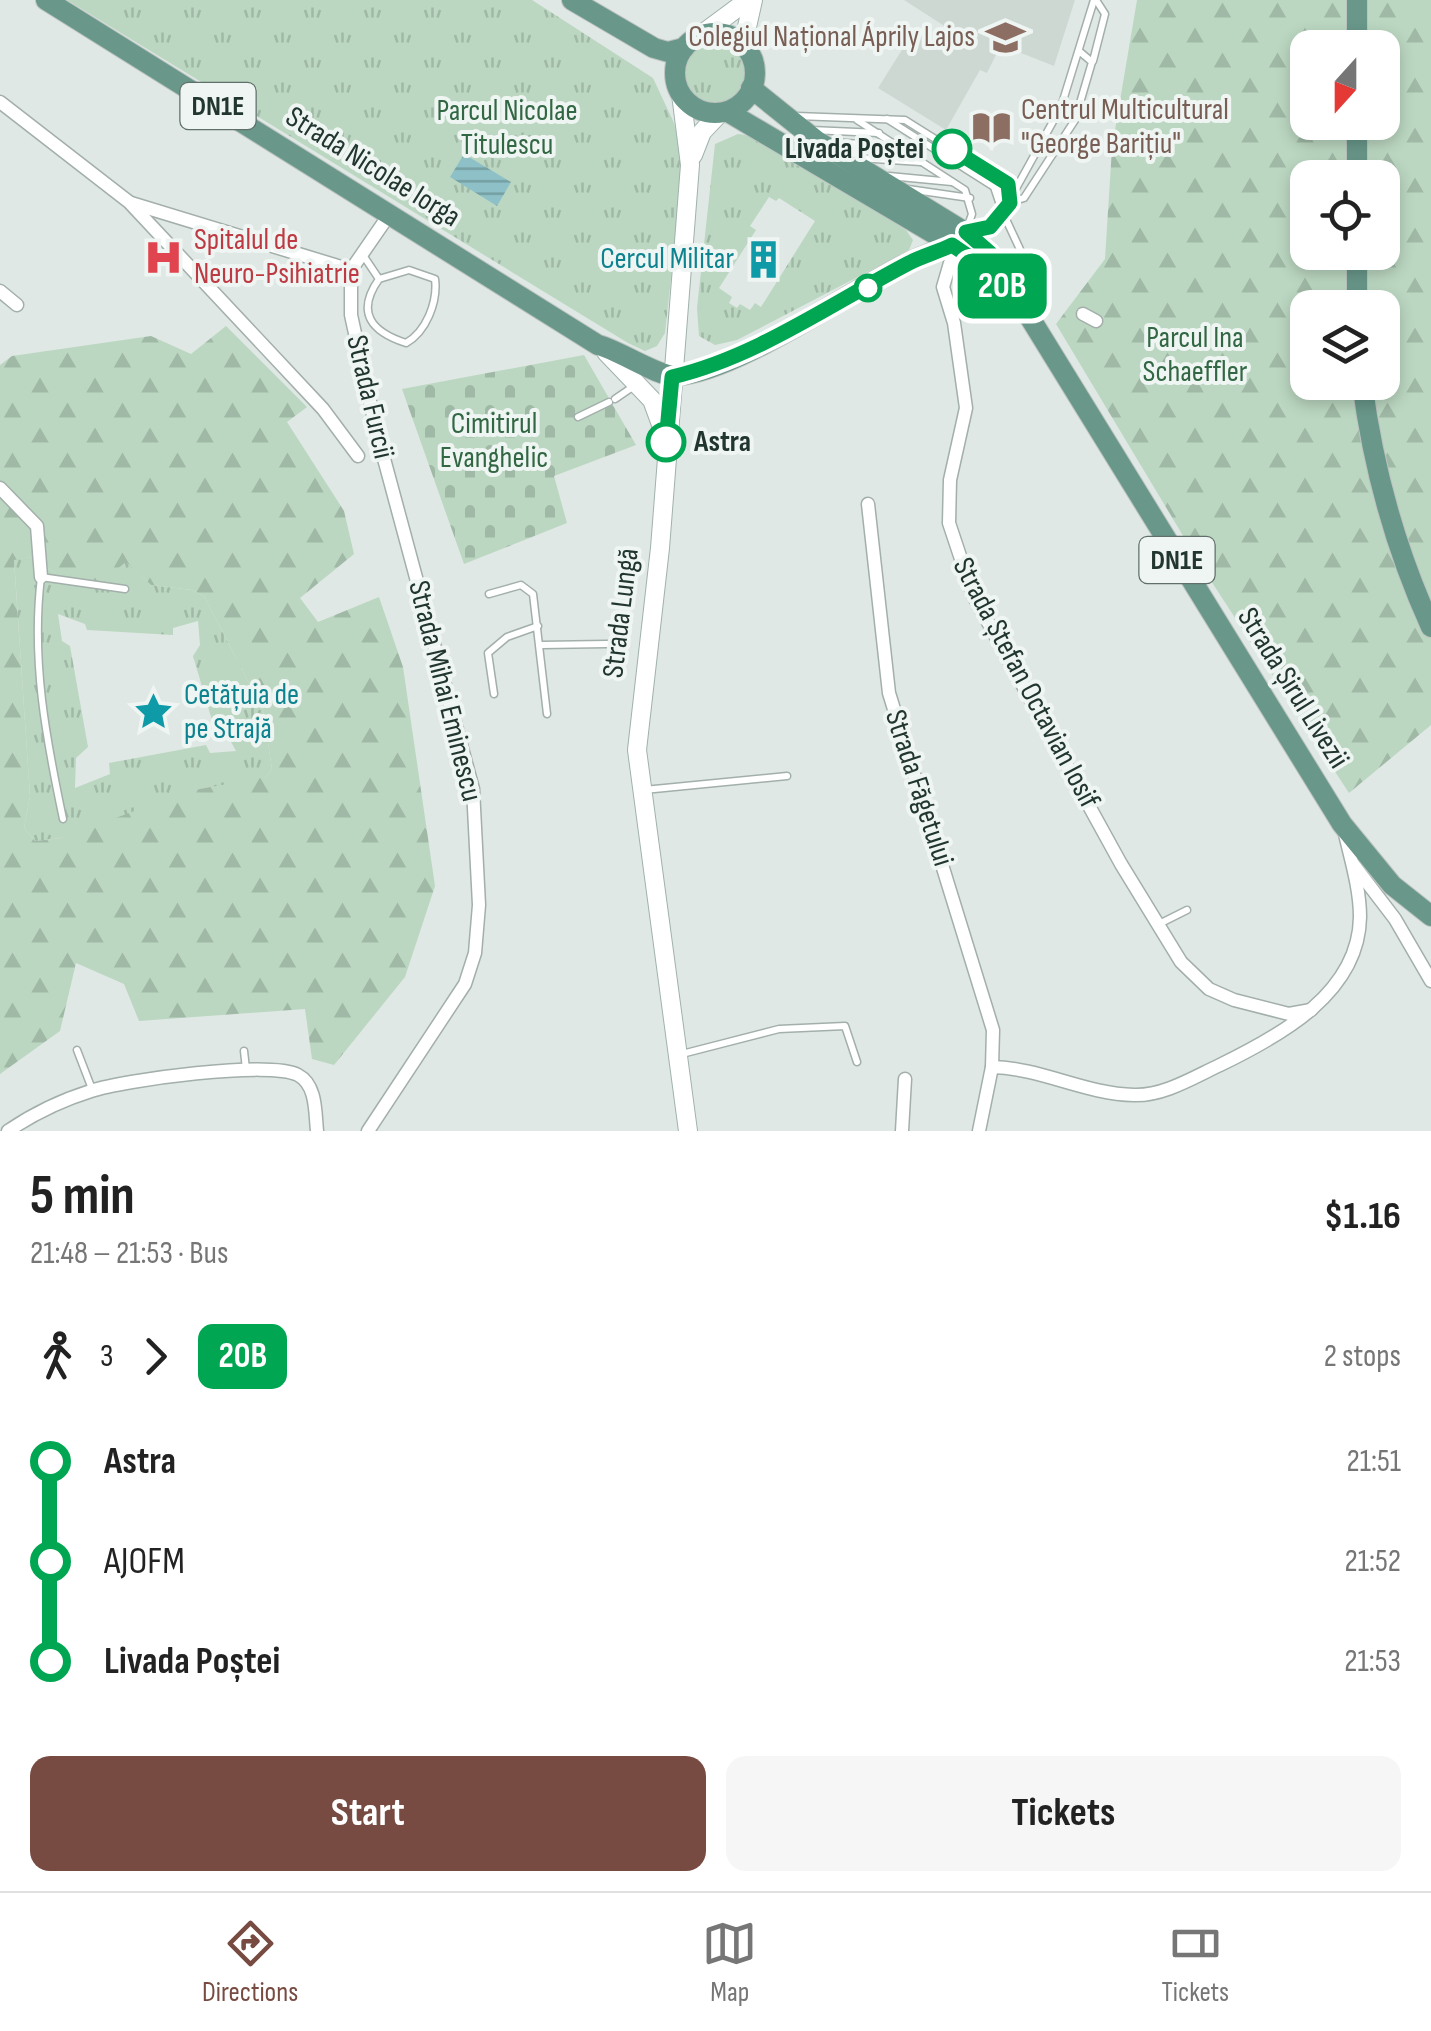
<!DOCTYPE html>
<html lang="en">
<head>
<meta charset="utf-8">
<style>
  :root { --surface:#fff; --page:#f6f6f6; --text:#222; --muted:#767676; --line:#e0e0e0; --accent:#774b41 }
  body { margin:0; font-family:"Sofia Sans Condensed",sans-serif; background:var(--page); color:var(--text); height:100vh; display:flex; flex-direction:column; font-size:38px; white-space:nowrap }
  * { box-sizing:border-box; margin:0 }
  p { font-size:32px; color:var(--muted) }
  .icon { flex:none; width:55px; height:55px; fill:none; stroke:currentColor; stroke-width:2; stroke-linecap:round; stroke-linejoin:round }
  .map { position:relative; height:1131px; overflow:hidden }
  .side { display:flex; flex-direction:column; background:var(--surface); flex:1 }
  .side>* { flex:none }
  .badge { padding:0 20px; border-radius:15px; font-size:35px; line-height:65px }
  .needle { width:65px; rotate:201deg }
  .tools { position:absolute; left:1290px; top:30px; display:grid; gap:20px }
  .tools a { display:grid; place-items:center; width:110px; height:110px; border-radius:20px; background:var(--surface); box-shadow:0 5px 15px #0003; font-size:50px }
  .map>.badge { position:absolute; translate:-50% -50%; box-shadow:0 0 0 5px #fff }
  .legs { display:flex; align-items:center; gap:15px; height:110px; padding:0 30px; font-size:32px }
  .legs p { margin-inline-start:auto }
  .head { display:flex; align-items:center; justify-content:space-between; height:170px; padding:0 30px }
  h1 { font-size:55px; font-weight:700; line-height:75px }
  .primary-button { display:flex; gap:20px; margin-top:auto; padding:20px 30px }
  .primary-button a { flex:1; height:115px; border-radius:20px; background:var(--accent); color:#fff; font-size:40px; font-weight:700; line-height:115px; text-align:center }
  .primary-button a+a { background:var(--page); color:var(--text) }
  ul { padding:0 30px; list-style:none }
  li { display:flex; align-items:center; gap:35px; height:100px; font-size:38px }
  li i { display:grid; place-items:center; width:15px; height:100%; margin:0 12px; background:currentColor }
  li i::after { content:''; width:25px; height:25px; margin:-12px; border:8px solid; border-radius:50%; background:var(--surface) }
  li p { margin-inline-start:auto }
  li:first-child i { background:linear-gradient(#0000 50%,currentColor 0) }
  li:last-child i { background:linear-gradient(currentColor 50%,#0000 0) }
  .tab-bar { display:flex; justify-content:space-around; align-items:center; height:140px; border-top:2px solid var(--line); background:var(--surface); font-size:28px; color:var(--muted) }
  .tab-bar a { display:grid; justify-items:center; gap:5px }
  .tab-bar .selected { color:var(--accent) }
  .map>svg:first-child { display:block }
</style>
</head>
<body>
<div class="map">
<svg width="1431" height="1131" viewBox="0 0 1431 1131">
  <defs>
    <pattern id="grass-tufts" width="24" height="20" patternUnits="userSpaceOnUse" patternTransform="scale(2.5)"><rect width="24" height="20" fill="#bbd7c1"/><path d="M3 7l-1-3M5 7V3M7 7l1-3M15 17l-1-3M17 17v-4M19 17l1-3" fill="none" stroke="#a0b9a6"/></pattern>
    <pattern id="forest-firs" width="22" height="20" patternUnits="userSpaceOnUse" patternTransform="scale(2.5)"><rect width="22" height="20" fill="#bbd7c1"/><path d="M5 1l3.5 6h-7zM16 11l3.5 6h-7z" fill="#a0b9a6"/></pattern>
    <pattern id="cemetery-stones" width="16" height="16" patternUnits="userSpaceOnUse" patternTransform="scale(2.5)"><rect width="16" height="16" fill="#bbd7c1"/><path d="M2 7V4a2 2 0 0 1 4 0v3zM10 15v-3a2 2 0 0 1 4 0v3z" fill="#a0b9a6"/></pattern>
    <pattern id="water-rules" width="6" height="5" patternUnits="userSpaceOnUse" patternTransform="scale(2.5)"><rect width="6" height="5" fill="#8ec1c7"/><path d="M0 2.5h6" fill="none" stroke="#749ea2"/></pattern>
  </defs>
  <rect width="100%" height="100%" fill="#dfe8e4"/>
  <!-- built -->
  <polygon fill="#ced8d3" points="904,0 1075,0 1054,66 1001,45 987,73 980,70 946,130 878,88 915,29 942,45 949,29"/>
  <!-- grass -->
  <g fill="url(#grass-tufts)" fill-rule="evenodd">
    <polygon points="67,0 532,0 653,78 674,123 684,159 665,333 657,346 645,351 628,343"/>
    <circle cx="714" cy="73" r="31"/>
    <path d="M 738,134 C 774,136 870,208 906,230 L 913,240 L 909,250 L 896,257 L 737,340 L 715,345 L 699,336 L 697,308 L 715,144 ZM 769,197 L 776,201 L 779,198 L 815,221 L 761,307 L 755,303 L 750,310 L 740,304 L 737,308 L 729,303 L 732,297 L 719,288 L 756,230 L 750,226 Z"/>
    <path d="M 32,557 L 56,573 L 126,561 L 151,585 L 192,590 L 204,596 L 263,710 L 272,769 L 266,777 L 61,838 L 35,841 L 24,828 L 30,796 L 14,559 ZM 58,614 L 85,624 L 87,630 L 173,635 L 173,628 L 198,621 L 200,645 L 193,656 L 214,727 L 224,729 L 236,751 L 210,753 L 206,745 L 109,763 L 110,774 L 75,788 L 76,758 L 88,747 L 70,646 L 62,641 Z"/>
  </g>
  <!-- forest -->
  <g fill="url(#forest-firs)" fill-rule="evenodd">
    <path d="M 1137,0 L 1431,0 L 1431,725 L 1349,793 L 1200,564 L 1056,324 L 1105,259 L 1112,148 ZM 1308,48 L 1382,48 L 1382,122 L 1308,122 ZM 1308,178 L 1382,178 L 1382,252 L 1308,252 ZM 1308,308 L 1382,308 L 1382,382 L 1308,382 Z"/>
    <path d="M 226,326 L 307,407 L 287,422 L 344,511 L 354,554 L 300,598 L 318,622 L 379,597 L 403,667 L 435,886 L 405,977 L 334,1065 L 312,1059 L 305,1009 L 139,1021 L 124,984 L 76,963 L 60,1031 L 0,1074 L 0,365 L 12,356 L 151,336 L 191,354 ZM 32,557 L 56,573 L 100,582 L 126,562 L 151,585 L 192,590 L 204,596 L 263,710 L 272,769 L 266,777 L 189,791 L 61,838 L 35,841 L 24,828 L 30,796 L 14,560 Z"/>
  </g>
  <!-- cemetery -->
  <polygon fill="url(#cemetery-stones)" points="584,355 636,445 554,476 567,523 464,564 402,389"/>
  <!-- water -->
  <polygon fill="url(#water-rules)" points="464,154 511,182 497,206 450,177"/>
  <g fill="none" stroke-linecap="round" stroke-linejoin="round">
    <defs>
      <g id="lane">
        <polyline points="1093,61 1105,14 1096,0"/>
        <polyline points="796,116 905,120 1007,184 1010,201"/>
        <polyline points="887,119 994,187 1000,205 999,216"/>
        <polyline points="857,120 965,190 972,214 966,231"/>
        <polyline points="811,130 879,133"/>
        <polyline points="833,142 900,147"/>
        <polyline points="859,158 921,162"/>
        <polyline points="889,176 952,182"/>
        <polyline points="908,189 970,198"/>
        <polyline points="1011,202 1024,198 1075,120 1092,62 1079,51"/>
        <polyline points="1004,215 1031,273"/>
        <polyline points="969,231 998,221 1061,107 1094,0"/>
        <path d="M 363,255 L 379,279 C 355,313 372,332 406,343 C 426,332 438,302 435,279 L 409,270 L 379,279"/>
        <polyline points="615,399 634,386"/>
        <polyline points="578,417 609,402"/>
        <polyline points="489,594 521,585 533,594 547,714"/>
        <polyline points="541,645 607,644"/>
        <polyline points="494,694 488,653 507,637 538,626"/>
        <polyline points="644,790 787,776"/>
        <path d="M 63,819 C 46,738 31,660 41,577 L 125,589"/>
        <polyline points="1157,925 1187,910"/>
        <polyline points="77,1050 92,1089"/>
        <polyline points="244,1051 246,1069"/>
        <polyline points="678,1055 779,1029 845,1026 857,1062"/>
      </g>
      <g id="street">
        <polyline points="0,102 129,202 323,409 358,456"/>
        <polyline points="131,203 351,270"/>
        <polyline points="965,252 950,263 943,287 954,323 966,408 950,480 949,523 973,595 1121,864 1181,962 1209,989 1234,1000 1289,1014 1311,1010"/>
        <polyline points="0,291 17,305"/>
        <polyline points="1083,314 1096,321"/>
        <polyline points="0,488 37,526 41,577"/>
        <polyline points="868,504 889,693 993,1030 992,1067 979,1131"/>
        <polyline points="1353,864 1395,919 1431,981"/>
        <path d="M 992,1067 C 1041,1068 1085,1094 1134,1095 C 1164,1096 1194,1077 1220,1065 C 1280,1036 1359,993 1360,917 C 1360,889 1351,860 1345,834"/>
        <path d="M 8,1131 C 33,1114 62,1100 91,1091 C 124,1080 270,1060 298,1075 C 317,1085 315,1113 317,1131"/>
        <polyline points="368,1131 465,984 475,953 479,905 473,789 376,429 351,315 351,270 391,212"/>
        <polyline points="902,1131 905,1079"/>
      </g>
      <g id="secondary">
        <polyline points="698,37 748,0"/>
        <polyline points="748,52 747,27 753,0"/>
        <polyline points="681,94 690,165 660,548 637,750 688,1131"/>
        <polyline points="693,155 702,132 719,114"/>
        <polyline points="606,352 652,400 663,430"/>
      </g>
      <g id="primary">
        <path d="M 46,0 L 598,345 C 619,350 658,377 676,376 C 742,370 849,290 912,261 C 932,252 949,247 965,232"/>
        <polyline points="572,0 654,48 668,52 684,48"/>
        <polyline points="1357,0 1357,48"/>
        <circle cx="715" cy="73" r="40"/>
        <polyline points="751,88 817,141 965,232 990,253 1342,824 1392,885 1431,916"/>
        <polyline points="728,112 965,252 1000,284"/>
        <polyline points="1357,122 1357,178"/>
        <polyline points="1357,252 1357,308"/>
        <path d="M 1362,382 C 1373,468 1395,548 1431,627"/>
      </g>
    </defs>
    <!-- lane casing -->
    <use href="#lane" stroke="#a3afaa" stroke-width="9"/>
    <!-- street casing -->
    <use href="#street" stroke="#a3afaa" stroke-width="15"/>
    <!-- secondary casing -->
    <use href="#secondary" stroke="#a0b2ab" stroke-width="20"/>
    <!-- primary casing -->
    <use href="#primary" stroke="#bdc3c1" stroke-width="22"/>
    <!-- lane -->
    <use href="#lane" stroke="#fff" stroke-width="6"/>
    <!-- street -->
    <use href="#street" stroke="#fff" stroke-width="12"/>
    <!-- secondary -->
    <use href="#secondary" stroke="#fff" stroke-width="18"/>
    <!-- primary -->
    <use href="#primary" stroke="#69988a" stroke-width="20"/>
  </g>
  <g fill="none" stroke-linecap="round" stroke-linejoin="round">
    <defs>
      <path id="line-1" d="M 666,442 L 672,377 C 757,357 832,303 909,263 C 922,256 938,252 952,245 L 983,266 L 1013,296 L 990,253 L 966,232 L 990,227 L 1010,203 L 1008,184 L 952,149"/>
    </defs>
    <!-- line-1 casing -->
    <use href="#line-1" stroke="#fff" stroke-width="22"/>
    <!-- line-1 -->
    <use href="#line-1" stroke="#00a651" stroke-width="15"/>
  </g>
  <!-- icons -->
  <defs>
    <symbol id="university-bare" viewBox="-9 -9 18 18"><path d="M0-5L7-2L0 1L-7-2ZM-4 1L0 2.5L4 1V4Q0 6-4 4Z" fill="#8d6e63" stroke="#eff5f2" stroke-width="2.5" paint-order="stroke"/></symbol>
    <symbol id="library-bare" viewBox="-9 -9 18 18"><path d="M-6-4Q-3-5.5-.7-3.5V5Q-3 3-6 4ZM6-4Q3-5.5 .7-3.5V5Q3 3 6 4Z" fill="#8d6e63" stroke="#eff5f2" stroke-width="2.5" paint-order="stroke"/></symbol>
    <symbol id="hospital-bare" viewBox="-9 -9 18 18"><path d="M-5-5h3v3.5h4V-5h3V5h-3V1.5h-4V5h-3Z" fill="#e0444e" stroke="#eff5f2" stroke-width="2.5" paint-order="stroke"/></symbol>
    <symbol id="building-bare" viewBox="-9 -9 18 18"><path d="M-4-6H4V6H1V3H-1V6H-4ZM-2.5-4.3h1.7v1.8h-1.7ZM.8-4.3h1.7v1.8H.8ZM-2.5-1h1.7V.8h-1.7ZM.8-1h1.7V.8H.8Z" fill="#0f9aa8" stroke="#eff5f2" stroke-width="2.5" paint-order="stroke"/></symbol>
    <symbol id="sight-bare" viewBox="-9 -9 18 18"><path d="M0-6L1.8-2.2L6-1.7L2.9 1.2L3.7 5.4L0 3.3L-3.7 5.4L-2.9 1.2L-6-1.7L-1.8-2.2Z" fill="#0f9aa8" stroke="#eff5f2" stroke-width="2.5" paint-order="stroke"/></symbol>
  </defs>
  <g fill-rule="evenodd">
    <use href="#university-bare" x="978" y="10" width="55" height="55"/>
    <use href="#library-bare" x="964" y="100" width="55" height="55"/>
    <use href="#hospital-bare" x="136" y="230" width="55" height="55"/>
    <use href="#building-bare" x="736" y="232" width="55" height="55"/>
    <use href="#sight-bare" x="126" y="684" width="55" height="55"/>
  </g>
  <!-- markers -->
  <g fill="#fff" stroke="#00a651" stroke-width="5">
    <circle cx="952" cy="149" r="18"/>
    <circle cx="868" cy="288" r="12"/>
    <circle cx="666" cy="442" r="18"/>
  </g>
  <g text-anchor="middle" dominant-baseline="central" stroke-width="8" stroke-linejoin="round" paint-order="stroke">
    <!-- shield labels -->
    <g fill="#eff5f2" stroke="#606f6a" stroke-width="2.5">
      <rect x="180.5" y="83" width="75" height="46" rx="8"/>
      <rect x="1139.5" y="537" width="75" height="46" rx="8"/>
    </g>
    <g font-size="28" font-weight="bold" fill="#223630">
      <text x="218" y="106">DN1E</text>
      <text x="1177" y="560">DN1E</text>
    </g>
    <!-- education labels -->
    <g font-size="30" fill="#785e54" stroke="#eff5f2" text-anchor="end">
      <text x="975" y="37">Colegiul Național Áprily Lajos</text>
      <text x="1021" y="110" text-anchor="start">Centrul Multicultural<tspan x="1021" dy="34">"George Barițiu"</tspan></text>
    </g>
    <!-- park labels -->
    <g font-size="30" fill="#326744" stroke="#eff5f2">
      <text x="507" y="111">Parcul Nicolae<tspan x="507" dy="34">Titulescu</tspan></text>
      <text x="1195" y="338">Parcul Ina<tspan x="1195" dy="34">Schaeffler</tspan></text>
      <text x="494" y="424">Cimitirul<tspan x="494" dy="34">Evanghelic</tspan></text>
    </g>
    <!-- stop labels -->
    <g font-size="30" font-weight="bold" fill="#223630" stroke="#eff5f2" text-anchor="end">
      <text x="924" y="149">Livada Poștei</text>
      <text x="694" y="442" text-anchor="start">Astra</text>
    </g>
    <!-- street labels -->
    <g font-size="30" fill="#223630" stroke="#eff5f2">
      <text transform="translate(373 167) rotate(32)">Strada Nicolae Iorga</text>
      <text transform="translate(370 397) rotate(77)">Strada Furcii</text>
      <text transform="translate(621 613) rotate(-83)">Strada Lungă</text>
      <text transform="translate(1026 683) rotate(62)">Strada Ștefan Octavian Iosif</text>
      <text transform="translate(1293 688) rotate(58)">Strada Șirul Livezii</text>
      <text transform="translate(445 691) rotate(76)">Strada Mihai Eminescu</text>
      <text transform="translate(919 788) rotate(72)">Strada Făgetului</text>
    </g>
    <!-- health labels -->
    <g font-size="30" fill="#be3a42" stroke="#eff5f2" text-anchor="start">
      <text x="194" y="240">Spitalul de<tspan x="194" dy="34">Neuro-Psihiatrie</tspan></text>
    </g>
    <!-- culture labels -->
    <g font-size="30" fill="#0d838f" stroke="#eff5f2" text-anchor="end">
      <text x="734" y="259">Cercul Militar</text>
      <text x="184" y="695" text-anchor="start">Cetățuia de<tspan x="184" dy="34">pe Strajă</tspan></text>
    </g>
  </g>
</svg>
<div class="tools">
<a><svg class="needle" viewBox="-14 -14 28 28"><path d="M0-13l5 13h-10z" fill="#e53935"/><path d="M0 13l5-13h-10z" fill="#767676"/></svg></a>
<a><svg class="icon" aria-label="locate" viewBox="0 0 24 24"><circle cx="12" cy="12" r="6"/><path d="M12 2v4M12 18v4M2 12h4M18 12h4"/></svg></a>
<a><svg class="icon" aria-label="layers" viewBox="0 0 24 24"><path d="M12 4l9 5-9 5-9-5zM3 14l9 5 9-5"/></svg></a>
</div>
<b class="badge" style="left:1002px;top:286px;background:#00a651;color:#fff">20B</b>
</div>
<section class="side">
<div class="head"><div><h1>5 min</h1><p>21:48 – 21:53 · Bus</p></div><b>$1.16</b></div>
<div class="legs"><svg class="icon" aria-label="walk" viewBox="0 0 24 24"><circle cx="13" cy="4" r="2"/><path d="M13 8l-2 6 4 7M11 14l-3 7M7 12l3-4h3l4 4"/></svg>3<svg class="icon" aria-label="forward" viewBox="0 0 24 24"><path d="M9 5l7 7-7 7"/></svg><b class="badge" style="background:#00a651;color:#fff">20B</b><p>2 stops</p></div>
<ul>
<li><i style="color:#00a651"></i><b>Astra</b><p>21:51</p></li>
<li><i style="color:#00a651"></i><span>AJOFM</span><p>21:52</p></li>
<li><i style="color:#00a651"></i><b>Livada Poștei</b><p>21:53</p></li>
</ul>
<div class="primary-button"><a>Start</a><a>Tickets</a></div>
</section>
<nav class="tab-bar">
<a class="selected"><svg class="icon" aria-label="directions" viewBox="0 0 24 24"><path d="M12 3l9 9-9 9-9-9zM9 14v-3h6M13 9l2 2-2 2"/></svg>Directions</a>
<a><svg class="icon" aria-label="map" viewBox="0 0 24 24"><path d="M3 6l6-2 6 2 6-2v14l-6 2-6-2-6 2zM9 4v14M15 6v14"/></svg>Map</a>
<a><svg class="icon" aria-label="tickets" viewBox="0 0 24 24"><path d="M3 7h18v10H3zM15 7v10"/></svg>Tickets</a>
</nav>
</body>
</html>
